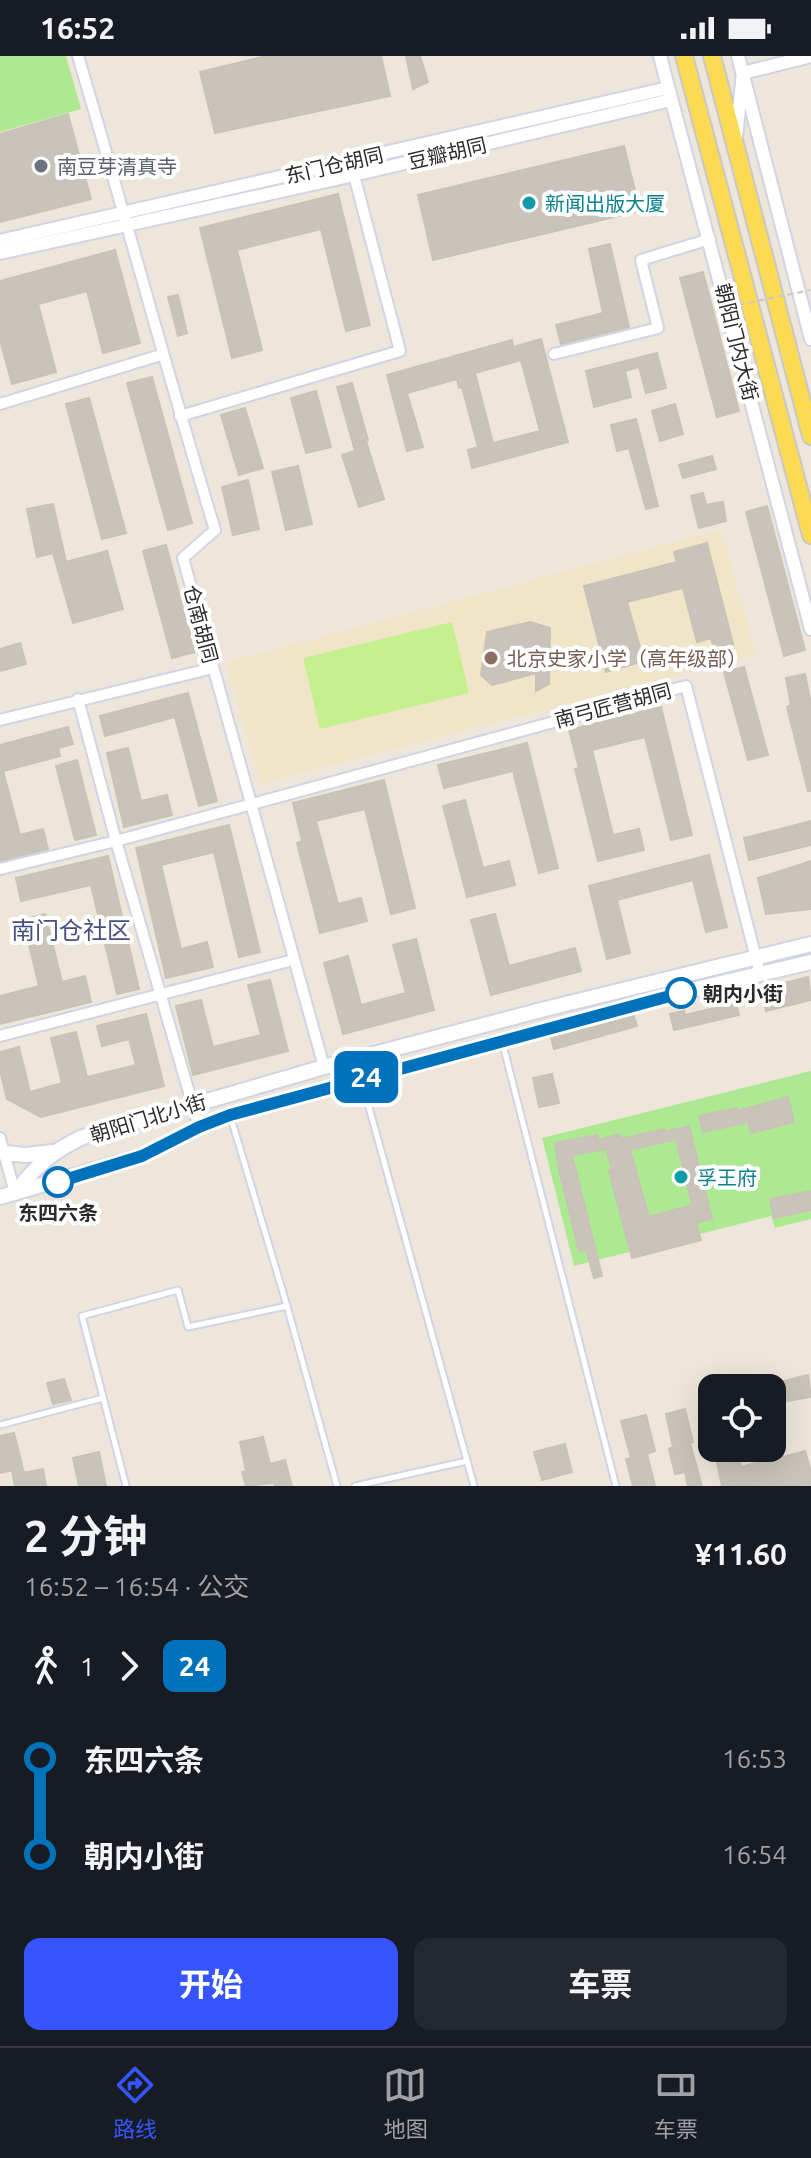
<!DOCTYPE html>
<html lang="zh">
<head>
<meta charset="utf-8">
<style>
  :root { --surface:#171b24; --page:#242831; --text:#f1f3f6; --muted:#9ea1a6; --line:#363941; --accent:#3755ff }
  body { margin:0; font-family:Ubuntu,"Noto Sans SC",sans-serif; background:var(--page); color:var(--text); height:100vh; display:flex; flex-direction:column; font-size:30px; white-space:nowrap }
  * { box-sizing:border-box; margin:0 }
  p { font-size:26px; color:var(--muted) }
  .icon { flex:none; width:44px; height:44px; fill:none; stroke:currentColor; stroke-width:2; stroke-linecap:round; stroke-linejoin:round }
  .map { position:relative; height:1430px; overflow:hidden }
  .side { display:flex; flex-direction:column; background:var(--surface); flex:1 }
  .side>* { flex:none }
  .badge { padding:0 16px; border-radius:12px; font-size:28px; line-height:52px }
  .buttons { position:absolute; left:698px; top:1318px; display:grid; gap:16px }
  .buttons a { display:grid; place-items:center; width:88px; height:88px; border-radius:16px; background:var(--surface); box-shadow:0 8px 32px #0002; font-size:40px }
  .map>.badge { position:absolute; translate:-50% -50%; box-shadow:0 0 0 4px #fff }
  .legs { display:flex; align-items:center; gap:12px; height:88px; padding:0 24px; font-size:26px }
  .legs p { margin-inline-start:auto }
  .head { display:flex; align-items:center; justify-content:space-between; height:136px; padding:0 24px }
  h1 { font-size:44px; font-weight:700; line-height:60px }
  .action { display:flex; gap:16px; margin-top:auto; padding:16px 24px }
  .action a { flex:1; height:92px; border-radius:16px; background:var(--accent); color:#fff; font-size:32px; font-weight:700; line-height:92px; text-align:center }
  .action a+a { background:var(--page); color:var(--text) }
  ul { padding:0 24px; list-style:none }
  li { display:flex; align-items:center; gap:28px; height:96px; font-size:30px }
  li i { display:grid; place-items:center; width:12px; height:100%; margin:0 10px; background:currentColor }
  li i::after { content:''; width:20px; height:20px; margin:-10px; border:6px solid; border-radius:50%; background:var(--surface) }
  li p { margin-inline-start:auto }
  li:first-child i { background:linear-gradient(#0000 50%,currentColor 0) }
  li:last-child i { background:linear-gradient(currentColor 50%,#0000 0) }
  .status { display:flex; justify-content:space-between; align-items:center; height:56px; padding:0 40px; background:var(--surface); direction:ltr }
  .status svg { height:22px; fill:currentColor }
  .dock { display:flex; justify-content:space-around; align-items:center; height:112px; border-top:2px solid var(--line); background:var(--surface); font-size:22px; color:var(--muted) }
  .dock a { display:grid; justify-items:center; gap:4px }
  .dock .active { color:var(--accent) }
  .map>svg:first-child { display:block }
</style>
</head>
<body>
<div class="status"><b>16:52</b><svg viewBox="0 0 49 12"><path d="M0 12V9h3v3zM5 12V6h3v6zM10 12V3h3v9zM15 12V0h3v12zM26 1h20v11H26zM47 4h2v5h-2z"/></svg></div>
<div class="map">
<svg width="811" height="1430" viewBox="0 0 811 1430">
  <rect width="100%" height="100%" fill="#eee6db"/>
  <!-- education -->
  <polygon fill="#f1e5c9" points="721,473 757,599 260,728 226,606"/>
  <!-- green -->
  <g fill="#ade993">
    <polygon points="0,0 66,0 81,53 0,76"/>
    <polygon points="811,1015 811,1163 775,1172 771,1160 574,1210 542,1082"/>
  </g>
  <!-- pitch -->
  <polygon fill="#c4f18e" points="452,566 469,637 320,673 303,602"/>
  <!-- building -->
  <g fill="#c9c3bb" stroke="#c9c3b5" stroke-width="2" fill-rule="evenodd">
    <polygon points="266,0 381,0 390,40 215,77 200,16"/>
    <polygon points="406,0 420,0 428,26 413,33"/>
    <polygon points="68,58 91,143 0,166 0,78"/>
    <polygon points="624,90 640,155 433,204 418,139"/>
    <polygon points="338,138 370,269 346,275 321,173 237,194 262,294 232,302 200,172"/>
    <polygon points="610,188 629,271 561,288 556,269 603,257 589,193"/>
    <polygon points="115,194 140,287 103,297 87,235 38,248 56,316 12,328 0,284 0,225"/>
    <polygon points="703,216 739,355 717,361 680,222"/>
    <polygon points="178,239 187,277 178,280 168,241"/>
    <path d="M 541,283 L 568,386 L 472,412 L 468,394 L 478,391 L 462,331 L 459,332 L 457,323 L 407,337 L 423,391 L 407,395 L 387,319 L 512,284 L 513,291 ZM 521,304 L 540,375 L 493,387 L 475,317 Z"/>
    <polygon points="657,297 666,332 646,337 639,311 625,315 631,341 594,351 586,315"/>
    <polygon points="152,321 192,467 168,474 127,327"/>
    <polygon points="352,327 368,384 366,385 384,443 359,451 342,399 355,395 337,331"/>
    <polygon points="316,335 331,391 306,397 291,342"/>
    <polygon points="89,342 126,477 102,483 66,348"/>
    <polygon points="675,348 683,378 660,385 652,355"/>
    <polygon points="245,352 263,412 239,419 221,359"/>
    <polygon points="636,363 658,450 646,453 629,392 617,395 611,369"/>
    <polygon points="712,400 716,413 683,422 679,409"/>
    <polygon points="298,410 312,468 286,474 272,416"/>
    <polygon points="248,424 259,473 233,479 222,431"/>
    <polygon points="703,437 706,449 723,446 726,465 699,472 691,440"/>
    <polygon points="53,448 66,506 107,495 123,553 73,567 53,497 37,501 27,453"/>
    <polygon points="767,450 805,594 784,600 746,456"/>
    <polygon points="707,487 733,588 714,592 711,582 697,586 683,532 627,546 644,605 606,616 584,530 677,506 674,496"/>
    <polygon points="166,489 195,596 172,602 143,495"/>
    <polygon points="530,566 550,572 549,628 536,635 536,617 492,629 481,619 487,576"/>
    <polygon points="20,587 26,608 0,615 0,593"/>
    <polygon points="744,611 768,699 748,704 724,616"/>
    <polygon points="805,618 811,648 811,735 808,735 787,651 791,649 786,622"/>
    <polygon points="188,637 217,745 199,750 175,661 105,680 100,660"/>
    <polygon points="661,651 692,779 671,784 645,681 592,694 613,779 639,773 644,794 598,805 575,713 579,712 569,674"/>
    <polygon points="68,671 73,688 58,692 60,700 0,716 0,689"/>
    <polygon points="527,687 558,812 539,817 513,715 444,732 438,709"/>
    <polygon points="128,692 141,745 167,739 172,759 124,771 107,697"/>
    <polygon points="77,704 96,779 75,784 56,710"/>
    <polygon points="3,715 20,779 43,773 48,793 0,805 0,716"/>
    <polygon points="384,724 415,852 391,858 365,753 316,765 338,848 361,842 367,865 320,877 297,787 302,785 293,747"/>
    <polygon points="465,744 483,812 509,805 515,829 467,841 443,750"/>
    <polygon points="811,765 811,789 749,804 744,782"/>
    <polygon points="229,769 260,896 239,901 214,796 161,809 181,893 207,886 213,911 166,922 136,792"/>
    <polygon points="709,799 727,871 706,876 693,824 617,844 630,897 607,903 589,830"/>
    <polygon points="108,800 139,933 117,938 91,829 21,845 16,822"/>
    <polygon points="811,805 811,853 766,858 758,822"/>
    <polygon points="45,858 62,926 85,920 91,946 0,968 0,940 39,930 23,864"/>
    <polygon points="495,858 509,910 575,892 581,915 491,939 471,864"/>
    <polygon points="416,883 434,954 343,978 324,907 348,900 361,949 406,937 393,889"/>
    <polygon points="808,921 811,944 766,955 761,933"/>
    <polygon points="270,924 288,995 193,1019 176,950 201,944 213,991 261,979 248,929"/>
    <polygon points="736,947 739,959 674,974 670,958 684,955 685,959"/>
    <polygon points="146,958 164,1030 41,1061 7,1043 0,1014 0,996 19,991 30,1036 62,1027 51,982 76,976 87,1021 136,1009 129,983 102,990 97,970"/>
    <polygon points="634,960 637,970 554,993 551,982"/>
    <polygon points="552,1018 559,1047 539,1051 533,1022"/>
    <polygon points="788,1041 794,1066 751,1077 748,1066 703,1076 699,1060 737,1052 737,1055"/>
    <path d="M 689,1070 L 712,1163 L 696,1167 L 701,1184 L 632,1202 L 609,1115 L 612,1114 L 606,1093 L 572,1099 L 602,1220 L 594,1222 L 586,1193 L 579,1195 L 558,1109 L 555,1087 L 597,1079 L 598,1084 L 619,1078 L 621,1083 L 665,1073 L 665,1076 ZM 676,1083 L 692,1149 L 649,1161 L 630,1094 Z"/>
    <polygon points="811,1135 811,1154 774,1162 770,1143"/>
    <polygon points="808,1319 811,1341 781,1346 785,1365 772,1368 772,1325 776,1327"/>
    <polygon points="64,1323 71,1344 53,1348 47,1327"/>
    <polygon points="685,1353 693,1386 690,1387 702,1430 688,1430 685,1416 675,1418 669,1393 673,1391 666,1358"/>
    <polygon points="646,1359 655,1395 647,1398 655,1430 633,1430 626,1403 631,1402 621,1365"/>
    <polygon points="772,1370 776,1370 783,1401 805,1395 811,1416 811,1430 722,1430 714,1392 738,1392 741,1411 762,1405 759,1392 772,1392"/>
    <polygon points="14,1377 24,1417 43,1413 46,1430 15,1430 12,1414 0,1417 0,1380"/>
    <polygon points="263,1381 270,1408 285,1404 292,1430 275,1430 274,1427 246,1430 242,1416 246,1415 240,1386"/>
    <polygon points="565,1388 572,1416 542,1424 534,1396"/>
    <polygon points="99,1396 106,1430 79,1430 73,1402"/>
  </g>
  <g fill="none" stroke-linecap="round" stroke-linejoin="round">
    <defs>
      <g id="service">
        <polyline points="503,989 616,1430"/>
        <polyline points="362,1026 474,1430"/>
        <polyline points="231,1062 287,1250 337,1430"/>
        <polyline points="0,1369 103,1342"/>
        <polyline points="126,1430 82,1260 178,1234 188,1271 287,1250"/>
        <polyline points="355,1430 467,1405"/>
      </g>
      <g id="minor">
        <path d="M 78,0 C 125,158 167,317 215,474 L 183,502 L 324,1011"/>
        <polyline points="554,298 658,272 641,204 710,183"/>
        <polyline points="0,348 161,299"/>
        <polyline points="180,360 400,295 354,119"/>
        <polyline points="78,643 116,785 199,1071"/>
        <polyline points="0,664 213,612"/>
        <polyline points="0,813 116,785 686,630 760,918"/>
        <polyline points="0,980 293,904"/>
        <polyline points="0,1082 15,1137"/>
      </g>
      <g id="tertiary">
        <polyline points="660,0 811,573"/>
        <polyline points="738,0 811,283"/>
        <polyline points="736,81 743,17 811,0"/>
        <polyline points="0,185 668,32"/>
        <polyline points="0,197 354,119 671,44"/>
      </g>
      <g id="secondary">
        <polyline points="4,1097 26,1099 52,1096"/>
        <path d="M 15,1137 C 36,1110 52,1095 83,1081 L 324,1011 L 545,953 L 811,888"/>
        <polyline points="0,1141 142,1100 199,1071 230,1059 683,936 811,906"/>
      </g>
      <g id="primary">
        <polyline points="684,0 811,479"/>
        <polyline points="712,0 811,380"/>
      </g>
    </defs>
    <!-- service casing -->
    <use href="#service" stroke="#d0d4e5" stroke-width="9"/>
    <!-- minor casing -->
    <use href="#minor" stroke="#d0d4e5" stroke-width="14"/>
    <!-- tertiary casing -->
    <use href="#tertiary" stroke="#d0d4e5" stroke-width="16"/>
    <!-- secondary casing -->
    <use href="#secondary" stroke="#d0d4e5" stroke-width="18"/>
    <!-- primary casing -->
    <use href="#primary" stroke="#c8c8c8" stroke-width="20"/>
    <!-- service -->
    <use href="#service" stroke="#fff" stroke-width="5"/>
    <!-- minor -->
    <use href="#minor" stroke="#fff" stroke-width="10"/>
    <!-- tertiary -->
    <use href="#tertiary" stroke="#fff" stroke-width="12"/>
    <!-- secondary -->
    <use href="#secondary" stroke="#fff" stroke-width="14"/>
    <!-- primary -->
    <use href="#primary" stroke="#fcda52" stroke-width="16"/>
    <!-- path-bridge -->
    <polyline stroke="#c8c8c8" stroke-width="2" stroke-dasharray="6 4" stroke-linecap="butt" points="719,253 810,234"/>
  </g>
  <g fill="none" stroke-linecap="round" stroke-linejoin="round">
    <defs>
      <polyline id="line-1" points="58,1126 142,1100 199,1071 230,1059 681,937"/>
    </defs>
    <!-- line-1 casing -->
    <use href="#line-1" stroke="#fff" stroke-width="18"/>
    <!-- line-1 -->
    <use href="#line-1" stroke="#0072bc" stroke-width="12"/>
  </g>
  <!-- markers -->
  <circle fill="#6b7280" stroke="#fff" stroke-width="3" cx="41" cy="110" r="8"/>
  <g fill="#0f9aa8" stroke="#fff" stroke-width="3">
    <circle cx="529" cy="147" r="8"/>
    <circle cx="681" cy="1121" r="8"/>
  </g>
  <circle fill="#8d6e63" stroke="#fff" stroke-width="3" cx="491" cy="602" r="8"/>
  <g fill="#fff" stroke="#0072bc" stroke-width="4">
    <circle cx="681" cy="937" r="14"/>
    <circle cx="58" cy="1126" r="14"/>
  </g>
  <g text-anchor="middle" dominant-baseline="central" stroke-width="8" stroke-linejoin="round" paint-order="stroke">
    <!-- street labels -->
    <g font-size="20" fill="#2a2a2a" stroke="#fff">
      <text transform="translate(447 97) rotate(-13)">豆瓣胡同</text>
      <text transform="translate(334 109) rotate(-13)">东门仓胡同</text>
      <text transform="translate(737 286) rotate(76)">朝阳门内大街</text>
      <text transform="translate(201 568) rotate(75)">仓南胡同</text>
      <text transform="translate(613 649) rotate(-15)">南弓匠营胡同</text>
      <text transform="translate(148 1062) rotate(-17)">朝阳门北小街</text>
    </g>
    <!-- worship labels -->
    <g font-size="20" fill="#5b616d" stroke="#fff" text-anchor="start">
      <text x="57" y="110">南豆芽清真寺</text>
    </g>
    <!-- culture labels -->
    <g font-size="20" fill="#0d838f" stroke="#fff" text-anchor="start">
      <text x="545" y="147">新闻出版大厦</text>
      <text x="697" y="1121">孚王府</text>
    </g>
    <!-- education labels -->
    <g font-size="20" fill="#785e54" stroke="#fff" text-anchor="start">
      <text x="507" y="602">北京史家小学（高年级部）</text>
    </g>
    <!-- stop labels -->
    <g font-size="20" font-weight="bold" fill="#2a2a2a" stroke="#fff" text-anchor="start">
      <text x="703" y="937">朝内小街</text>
      <text x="58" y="1156" text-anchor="middle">东四六条</text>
    </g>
    <!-- quarter labels -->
    <g font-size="24" fill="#474f7f" stroke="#fff">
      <text x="71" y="874">南门仓社区</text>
    </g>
  </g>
</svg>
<div class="buttons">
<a><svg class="icon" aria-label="locate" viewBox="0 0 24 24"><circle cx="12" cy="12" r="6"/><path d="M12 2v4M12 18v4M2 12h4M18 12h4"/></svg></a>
</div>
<b class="badge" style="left:366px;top:1021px;background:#0072bc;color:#fff">24</b>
</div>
<section class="side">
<div class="head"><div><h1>2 分钟</h1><p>16:52 – 16:54 · 公交</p></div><b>¥11.60</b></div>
<div class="legs"><svg class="icon" aria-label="walk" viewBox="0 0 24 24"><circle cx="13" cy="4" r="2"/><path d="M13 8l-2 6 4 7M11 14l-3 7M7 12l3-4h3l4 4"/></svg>1<svg class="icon" aria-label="forward" viewBox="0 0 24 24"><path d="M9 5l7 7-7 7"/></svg><b class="badge" style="background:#0072bc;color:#fff">24</b></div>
<ul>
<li><i style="color:#0072bc"></i><b>东四六条</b><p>16:53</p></li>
<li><i style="color:#0072bc"></i><b>朝内小街</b><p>16:54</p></li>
</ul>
<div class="action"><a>开始</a><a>车票</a></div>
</section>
<nav class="dock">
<a class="active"><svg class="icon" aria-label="directions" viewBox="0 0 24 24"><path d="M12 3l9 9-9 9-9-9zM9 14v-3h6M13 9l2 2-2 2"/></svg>路线</a>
<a><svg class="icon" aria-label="map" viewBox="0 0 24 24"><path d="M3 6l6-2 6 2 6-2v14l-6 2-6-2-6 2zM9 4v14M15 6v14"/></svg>地图</a>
<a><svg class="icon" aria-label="tickets" viewBox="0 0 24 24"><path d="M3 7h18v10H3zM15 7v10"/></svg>车票</a>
</nav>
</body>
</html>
